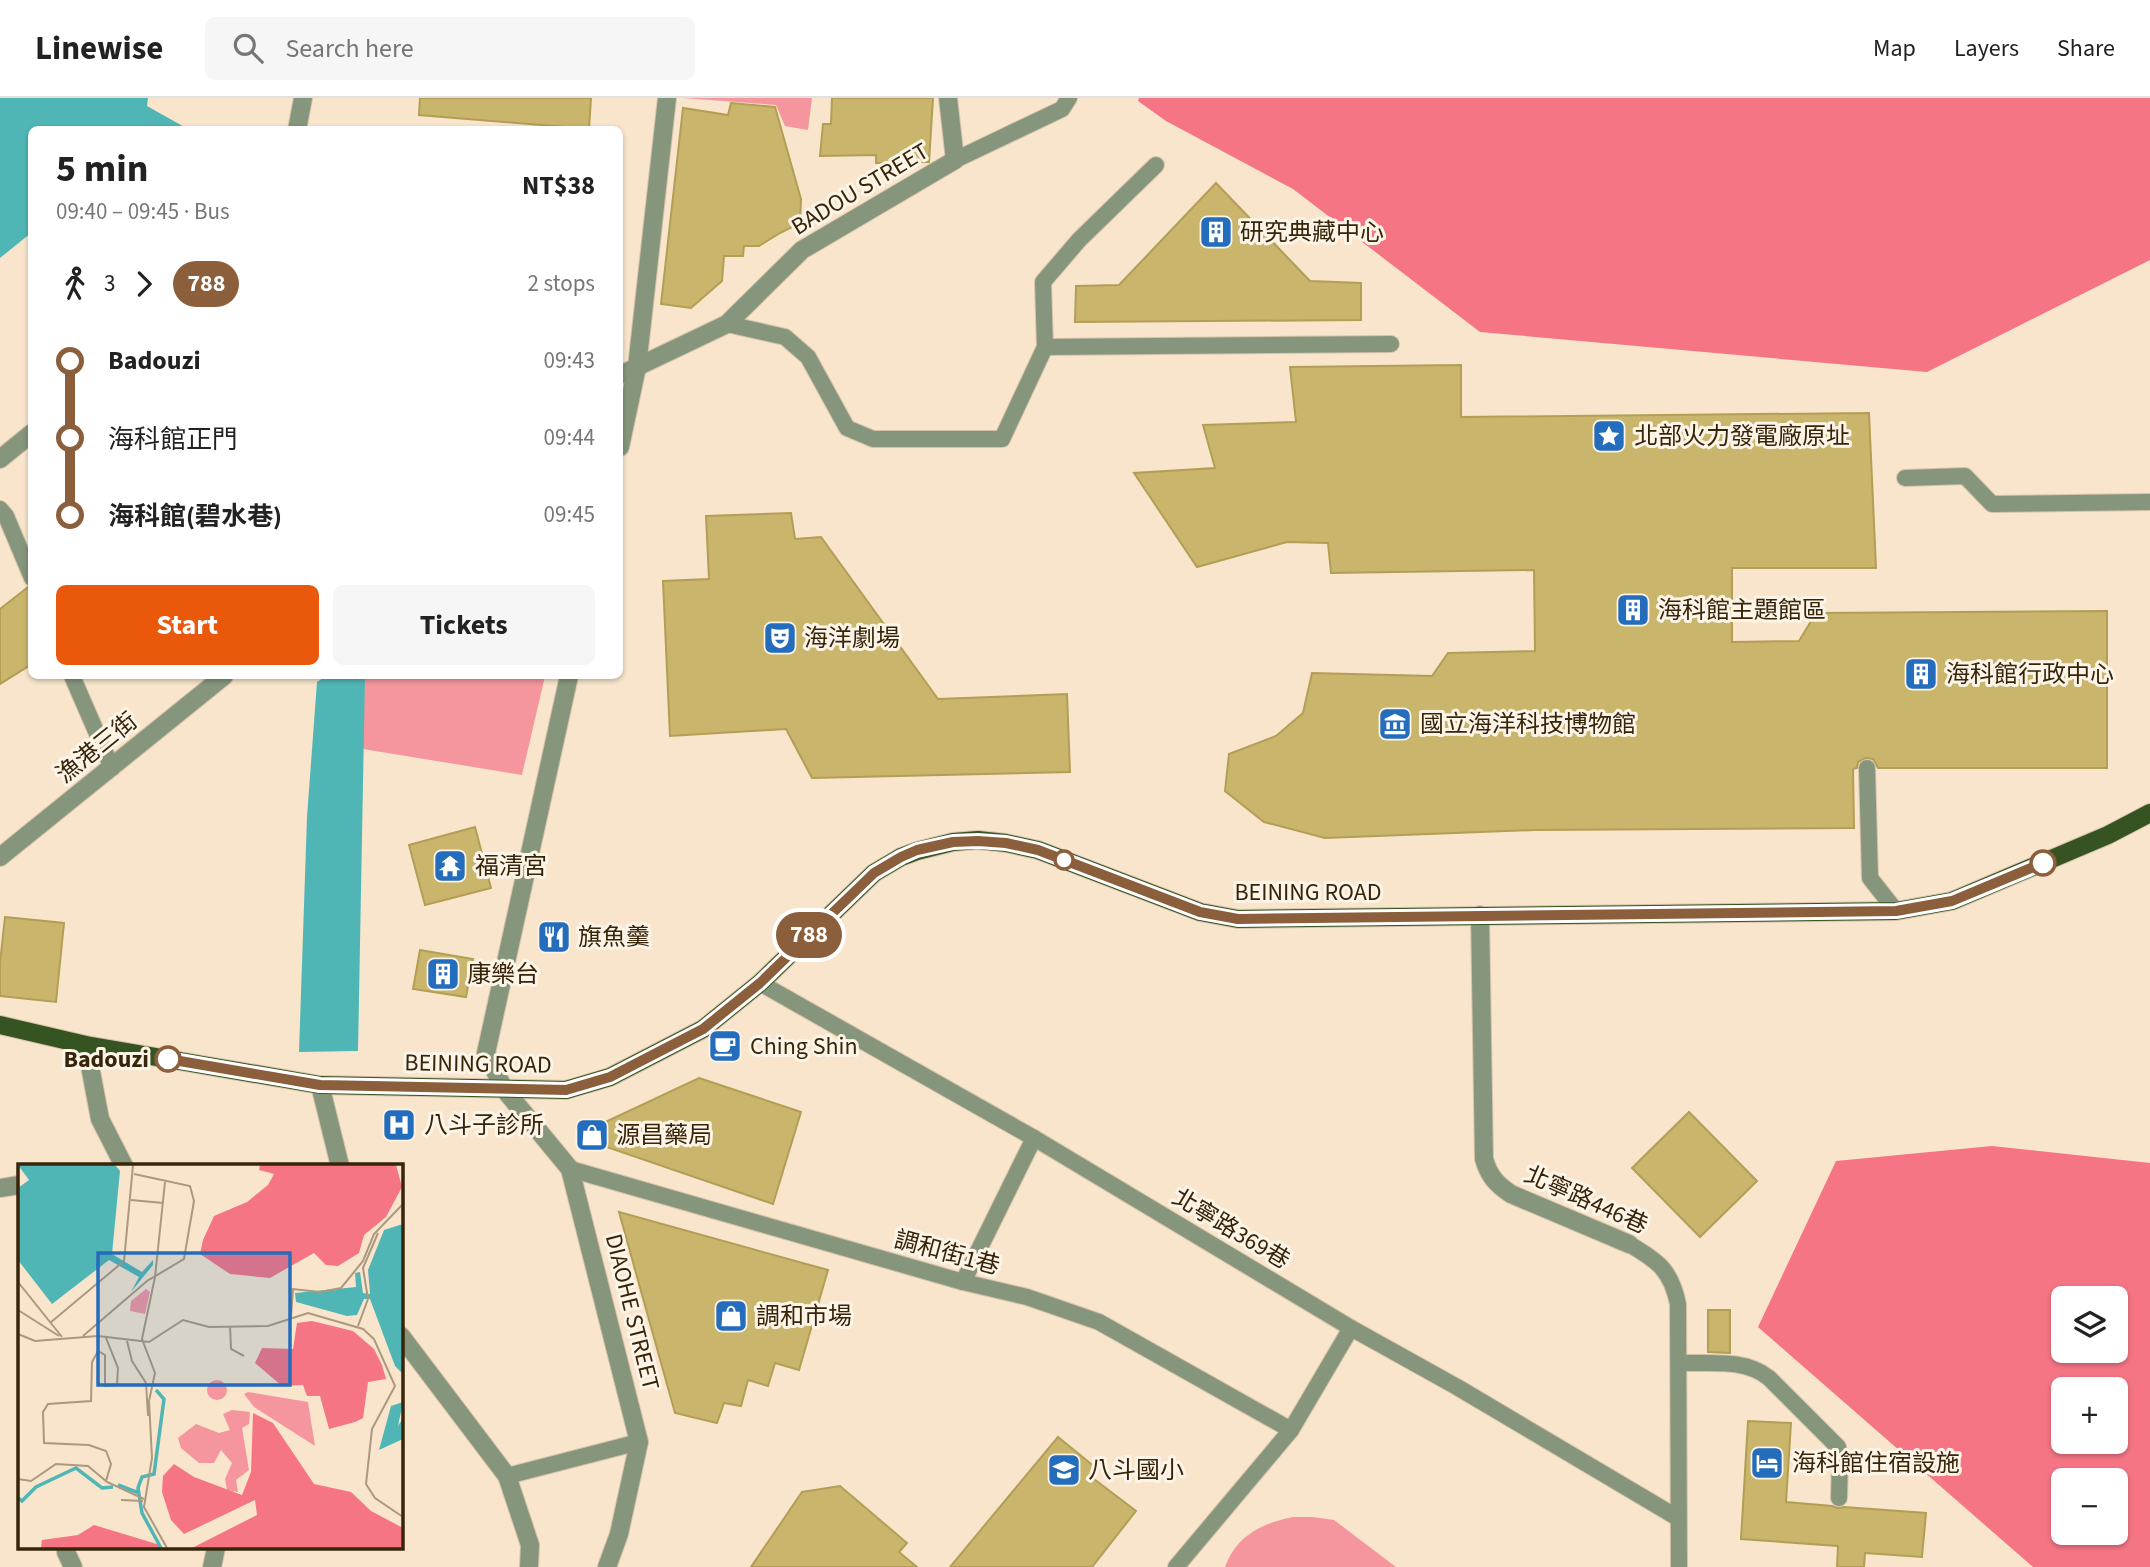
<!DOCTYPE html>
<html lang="en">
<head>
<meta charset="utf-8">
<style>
  :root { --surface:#fff; --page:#f6f6f6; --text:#222; --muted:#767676; --line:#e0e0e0; --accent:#ea580c }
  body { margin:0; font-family:"Source Sans 3","Noto Sans TC",sans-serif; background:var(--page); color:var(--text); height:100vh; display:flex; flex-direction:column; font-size:26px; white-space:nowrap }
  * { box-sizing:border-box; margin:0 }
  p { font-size:23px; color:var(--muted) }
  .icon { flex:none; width:38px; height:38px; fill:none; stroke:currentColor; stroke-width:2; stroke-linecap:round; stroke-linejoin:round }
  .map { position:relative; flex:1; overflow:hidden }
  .drawer { position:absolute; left:28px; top:28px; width:595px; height:553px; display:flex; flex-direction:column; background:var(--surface); border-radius:10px; box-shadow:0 2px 5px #0004 }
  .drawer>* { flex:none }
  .badge { padding:0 14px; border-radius:23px; font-size:24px; line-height:46px }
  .fabs { position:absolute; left:2051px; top:1188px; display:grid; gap:14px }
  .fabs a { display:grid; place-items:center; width:77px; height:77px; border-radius:10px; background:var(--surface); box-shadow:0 2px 5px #0004; font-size:35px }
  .map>.badge { position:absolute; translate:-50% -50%; box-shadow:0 0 0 4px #fff }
  .legs { display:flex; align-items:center; gap:10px; height:77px; padding:0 28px; font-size:23px }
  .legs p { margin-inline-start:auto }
  .head { display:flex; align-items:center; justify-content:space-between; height:119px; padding:0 28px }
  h1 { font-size:38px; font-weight:700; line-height:52px }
  .primary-button { display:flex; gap:14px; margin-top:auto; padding:14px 28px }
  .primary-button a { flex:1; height:80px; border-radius:10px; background:var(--accent); color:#fff; font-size:28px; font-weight:700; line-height:80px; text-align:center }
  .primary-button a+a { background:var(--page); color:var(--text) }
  ul { padding:0 28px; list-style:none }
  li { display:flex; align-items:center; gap:24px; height:77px; font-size:26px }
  li i { display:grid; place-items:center; width:10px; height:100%; margin:0 9px; background:currentColor }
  li i::after { content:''; width:18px; height:18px; margin:-9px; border:5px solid; border-radius:50%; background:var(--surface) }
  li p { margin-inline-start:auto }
  li:first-child i { background:linear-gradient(#0000 50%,currentColor 0) }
  li:last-child i { background:linear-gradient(currentColor 50%,#0000 0) }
  header { display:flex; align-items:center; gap:42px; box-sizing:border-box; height:98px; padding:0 35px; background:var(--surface); border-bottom:2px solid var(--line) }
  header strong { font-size:33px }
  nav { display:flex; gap:38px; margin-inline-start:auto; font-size:24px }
  .search { width:490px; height:63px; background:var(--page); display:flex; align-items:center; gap:18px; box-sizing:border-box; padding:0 24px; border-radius:10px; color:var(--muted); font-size:26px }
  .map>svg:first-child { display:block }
</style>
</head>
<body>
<header>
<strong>Linewise</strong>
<div class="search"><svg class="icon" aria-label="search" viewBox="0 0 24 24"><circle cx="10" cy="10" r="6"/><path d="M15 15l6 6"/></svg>Search here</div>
<nav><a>Map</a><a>Layers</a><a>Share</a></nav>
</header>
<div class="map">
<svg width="2150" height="1469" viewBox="0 0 2150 1469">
  <rect width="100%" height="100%" fill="#f8e5cc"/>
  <!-- green -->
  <g fill="#f5969f">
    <polygon points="683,0 812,0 808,32 785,28 776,7"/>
    <polygon points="359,578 545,578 522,677 351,649"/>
    <path d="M 1293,1419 L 1313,1419 L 1334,1422 L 1396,1469 L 1225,1469 C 1236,1438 1262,1425 1293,1419 Z"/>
  </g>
  <!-- forest -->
  <g fill="#f57585" fill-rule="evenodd">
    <polygon points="1139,0 2150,0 2150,162 1927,274 1480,234 1293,91 1166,23 1138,3"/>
    <path d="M 1992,1048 L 2150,1065 L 2150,1469 L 2033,1469 L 1758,1229 L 1836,1063 ZM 2063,1200 L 2116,1200 L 2116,1253 L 2063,1253 ZM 2063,1292 L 2116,1292 L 2116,1344 L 2063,1344 ZM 2063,1382 L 2116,1382 L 2116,1435 L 2063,1435 Z"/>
  </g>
  <!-- water -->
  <g fill="#50b6b5">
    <polygon points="0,0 148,0 147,8 188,31 32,32 31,135 0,160"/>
    <polygon points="326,578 365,578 358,953 299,954 307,719 317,584"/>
  </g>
  <!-- building -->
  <g fill="#cab56c" stroke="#b29e55" stroke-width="2">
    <polygon points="420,0 591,0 589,31 419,17"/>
    <polygon points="832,0 933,0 929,64 876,65 876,57 820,58 823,26 831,26"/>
    <polygon points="731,5 775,9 801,101 800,125 780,135 759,148 744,148 743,158 724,158 722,183 691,210 661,206 683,10 728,17"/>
    <polygon points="1216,85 1310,183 1361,185 1361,222 1075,224 1076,188 1119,187"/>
    <polygon points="1461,267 1461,319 1869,315 1876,470 1732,470 1732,544 1799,543 1816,515 2107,513 2107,670 1878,670 1873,661 1866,660 1858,664 1857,670 1853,671 1854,730 1534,732 1325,740 1264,724 1225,693 1229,656 1276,638 1303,615 1312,575 1432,578 1448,555 1535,553 1534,472 1331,475 1328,445 1287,444 1197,469 1134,375 1215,370 1203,327 1296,324 1290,269"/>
    <polygon points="791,415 795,441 821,439 938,601 1067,596 1070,674 812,680 786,631 670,638 663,483 709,481 706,418"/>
    <polygon points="28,489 32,490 32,566 0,586 0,511"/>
    <polygon points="475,729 491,790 425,807 409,747"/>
    <polygon points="5,819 64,825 56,904 0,898 0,865"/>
    <polygon points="420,852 473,861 466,899 413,891"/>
    <polygon points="699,980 801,1014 773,1106 592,1044 599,1027"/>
    <polygon points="1689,1014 1757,1083 1700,1139 1632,1070"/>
    <polygon points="619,1114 828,1172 799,1272 775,1265 768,1288 748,1282 741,1308 724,1305 717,1325 675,1315"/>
    <polygon points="1708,1212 1730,1212 1730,1255 1708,1254"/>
    <polygon points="1748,1323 1791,1325 1786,1404 1832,1408 1838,1410 1844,1409 1926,1415 1922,1459 1865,1455 1864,1469 1837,1469 1838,1448 1741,1441"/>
    <polygon points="1058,1339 1096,1370 1090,1378 1136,1413 1092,1469 950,1469"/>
    <polygon points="840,1388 907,1445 899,1454 917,1469 751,1469 802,1394"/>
  </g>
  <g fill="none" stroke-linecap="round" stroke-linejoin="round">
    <defs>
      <g id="lane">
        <polyline points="955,62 1062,11 1069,0"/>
        <polyline points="727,226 785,239 808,259 847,330 873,341 1002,341 1045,249 1391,246"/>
        <polyline points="1045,249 1043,184 1079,142 1156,67"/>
        <polyline points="1905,380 1965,378 1992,406 2150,404"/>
        <polyline points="0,411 6,418 32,480"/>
        <polyline points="72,578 112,670"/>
        <polyline points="1867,670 1870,780 1896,813"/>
        <polyline points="760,885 1034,1040 1351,1230 1457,1289 1678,1420"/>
        <polyline points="570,1071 963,1184 1027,1199 1099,1224 1291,1332"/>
        <path d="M 1629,1146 C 1658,1163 1671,1172 1678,1206 L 1679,1469"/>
        <polyline points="963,1184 1034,1040"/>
        <path d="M 1679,1265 C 1710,1266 1744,1260 1769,1280 L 1838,1349 L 1840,1361 L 1839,1400"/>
        <polyline points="507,1378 639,1344"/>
        <polyline points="1176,1469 1291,1332 1351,1230"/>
      </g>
      <g id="street">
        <polyline points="297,32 303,0"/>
        <polyline points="620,277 727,226 802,152 955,62 948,0"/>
        <polyline points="620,349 637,269 667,0"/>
        <polyline points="0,361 32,335"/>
        <polyline points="569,578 486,955 504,991 570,1071 639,1344 619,1436 607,1469"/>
        <polyline points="0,759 224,578"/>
        <path d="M 1480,817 L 1484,1061 C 1489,1078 1496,1086 1511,1096 L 1629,1146"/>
        <polyline points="86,947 100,1021 124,1068"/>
        <polyline points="320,987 340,1068"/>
        <polyline points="0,1090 19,1087"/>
        <polyline points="401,1238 507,1378 530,1447 529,1469"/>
        <polyline points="66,1450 66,1454 73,1469"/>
        <polyline points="212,1469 216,1450"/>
      </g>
      <polyline id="primary" points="0,927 86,947 320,987 566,992 610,979 703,931 760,885 874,775 901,759 917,753 953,744 978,742 1006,745 1038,752 1200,814 1238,821 1896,813 1952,803 2108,737 2150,715"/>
    </defs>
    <!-- lane casing -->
    <use href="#lane" stroke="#d5c2a9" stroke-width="18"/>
    <!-- street casing -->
    <use href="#street" stroke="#d5c2a9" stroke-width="20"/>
    <!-- primary casing -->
    <use href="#primary" stroke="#d5c2a9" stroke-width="20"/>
    <!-- lane -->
    <use href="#lane" stroke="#85967c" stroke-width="16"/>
    <!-- street -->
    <use href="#street" stroke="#85967c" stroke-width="18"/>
    <!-- primary -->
    <use href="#primary" stroke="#365322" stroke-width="18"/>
  </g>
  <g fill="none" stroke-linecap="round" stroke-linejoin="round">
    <defs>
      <polyline id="line-1" points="168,961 320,987 566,992 610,979 703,931 760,885 874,775 901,759 917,752 953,744 978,743 1006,745 1038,752 1200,814 1238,821 1896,813 1952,803 2043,765"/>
    </defs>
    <!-- line-1 casing -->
    <use href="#line-1" stroke="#fff" stroke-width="16"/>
    <!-- line-1 -->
    <use href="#line-1" stroke="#8b5e3c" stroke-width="10"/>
  </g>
  <!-- icons -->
  <defs>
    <symbol id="building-square" viewBox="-11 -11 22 22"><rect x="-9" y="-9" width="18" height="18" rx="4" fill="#246cbc" stroke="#fdf4e8"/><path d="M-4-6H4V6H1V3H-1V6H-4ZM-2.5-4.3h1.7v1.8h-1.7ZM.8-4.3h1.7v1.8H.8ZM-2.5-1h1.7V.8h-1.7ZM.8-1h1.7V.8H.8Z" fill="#fff"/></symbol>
    <symbol id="sight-square" viewBox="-11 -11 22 22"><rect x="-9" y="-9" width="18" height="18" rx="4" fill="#246cbc" stroke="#fdf4e8"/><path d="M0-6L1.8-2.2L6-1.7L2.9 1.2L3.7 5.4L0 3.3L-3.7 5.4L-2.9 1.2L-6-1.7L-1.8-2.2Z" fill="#fff"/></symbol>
    <symbol id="theatre-square" viewBox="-11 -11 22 22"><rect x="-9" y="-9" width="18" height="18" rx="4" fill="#246cbc" stroke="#fdf4e8"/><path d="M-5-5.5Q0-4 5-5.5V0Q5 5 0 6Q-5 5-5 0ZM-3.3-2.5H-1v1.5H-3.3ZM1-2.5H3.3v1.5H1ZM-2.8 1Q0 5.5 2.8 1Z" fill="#fff"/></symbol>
    <symbol id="museum-square" viewBox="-11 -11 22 22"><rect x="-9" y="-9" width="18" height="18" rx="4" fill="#246cbc" stroke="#fdf4e8"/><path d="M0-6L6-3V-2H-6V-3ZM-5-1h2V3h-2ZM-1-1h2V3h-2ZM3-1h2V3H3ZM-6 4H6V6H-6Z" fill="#fff"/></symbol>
    <symbol id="temple-square" viewBox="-11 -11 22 22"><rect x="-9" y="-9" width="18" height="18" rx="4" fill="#246cbc" stroke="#fdf4e8"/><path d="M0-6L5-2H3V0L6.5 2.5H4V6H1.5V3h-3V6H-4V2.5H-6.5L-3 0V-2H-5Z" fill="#fff"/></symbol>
    <symbol id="restaurant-square" viewBox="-11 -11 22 22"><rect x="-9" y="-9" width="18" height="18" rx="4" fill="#246cbc" stroke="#fdf4e8"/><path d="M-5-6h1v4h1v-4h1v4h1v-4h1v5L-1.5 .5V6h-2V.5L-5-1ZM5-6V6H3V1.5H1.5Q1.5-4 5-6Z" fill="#fff"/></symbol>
    <symbol id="cafe-square" viewBox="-11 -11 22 22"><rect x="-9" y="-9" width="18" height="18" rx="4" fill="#246cbc" stroke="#fdf4e8"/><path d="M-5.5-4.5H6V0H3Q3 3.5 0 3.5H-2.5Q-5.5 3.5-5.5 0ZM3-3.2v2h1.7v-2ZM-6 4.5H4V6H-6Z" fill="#fff"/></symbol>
    <symbol id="hospital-square" viewBox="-11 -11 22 22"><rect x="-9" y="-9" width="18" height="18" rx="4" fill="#246cbc" stroke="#fdf4e8"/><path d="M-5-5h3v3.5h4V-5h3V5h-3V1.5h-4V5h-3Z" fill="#fff"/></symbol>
    <symbol id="shop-square" viewBox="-11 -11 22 22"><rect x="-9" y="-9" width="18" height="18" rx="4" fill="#246cbc" stroke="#fdf4e8"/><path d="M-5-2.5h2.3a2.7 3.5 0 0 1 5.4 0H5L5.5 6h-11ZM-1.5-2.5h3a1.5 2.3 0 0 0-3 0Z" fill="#fff"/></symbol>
    <symbol id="hotel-square" viewBox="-11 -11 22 22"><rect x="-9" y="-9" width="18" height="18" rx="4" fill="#246cbc" stroke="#fdf4e8"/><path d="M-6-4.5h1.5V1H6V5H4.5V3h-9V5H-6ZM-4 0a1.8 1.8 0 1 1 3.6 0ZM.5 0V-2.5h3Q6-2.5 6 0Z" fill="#fff"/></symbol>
    <symbol id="school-square" viewBox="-11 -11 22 22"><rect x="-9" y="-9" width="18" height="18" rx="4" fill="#246cbc" stroke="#fdf4e8"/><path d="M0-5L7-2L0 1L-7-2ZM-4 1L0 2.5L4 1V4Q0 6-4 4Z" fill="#fff"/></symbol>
  </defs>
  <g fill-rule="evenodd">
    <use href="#building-square" x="1197" y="115" width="38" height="38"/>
    <use href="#sight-square" x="1590" y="319" width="38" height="38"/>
    <use href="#building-square" x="1614" y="493" width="38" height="38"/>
    <use href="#theatre-square" x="761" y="521" width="38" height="38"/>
    <use href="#building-square" x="1902" y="557" width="38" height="38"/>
    <use href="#museum-square" x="1376" y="607" width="38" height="38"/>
    <use href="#temple-square" x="431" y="749" width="38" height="38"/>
    <use href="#restaurant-square" x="535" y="820" width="38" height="38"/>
    <use href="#building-square" x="424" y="857" width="38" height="38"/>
    <use href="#cafe-square" x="706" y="929" width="38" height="38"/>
    <use href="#hospital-square" x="380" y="1008" width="38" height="38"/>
    <use href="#shop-square" x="573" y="1018" width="38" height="38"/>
    <use href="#shop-square" x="712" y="1199" width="38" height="38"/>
    <use href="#hotel-square" x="1748" y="1346" width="38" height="38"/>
    <use href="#school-square" x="1045" y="1353" width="38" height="38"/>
  </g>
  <!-- markers -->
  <g fill="#fff" stroke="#8b5e3c" stroke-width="3.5">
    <circle cx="1064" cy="762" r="9"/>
    <circle cx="2043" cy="765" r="12"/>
    <circle cx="168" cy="961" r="12"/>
  </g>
  <g text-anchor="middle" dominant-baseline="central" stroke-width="6" stroke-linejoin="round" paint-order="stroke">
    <!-- street labels -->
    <g font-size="24" fill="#37250a" stroke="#fdf4e8">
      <text transform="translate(860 91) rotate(-31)">BADOU STREET</text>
      <text transform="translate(97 650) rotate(-39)">漁港三街</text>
      <text x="1308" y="794">BEINING ROAD</text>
      <text transform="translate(478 966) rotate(1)">BEINING ROAD</text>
      <text transform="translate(1586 1102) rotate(24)">北寧路446巷</text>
      <text transform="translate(1231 1131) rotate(31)">北寧路369巷</text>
      <text transform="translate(947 1155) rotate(15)">調和街1巷</text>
      <text transform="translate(632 1214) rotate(76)">DIAOHE STREET</text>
    </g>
    <!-- poi labels -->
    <g font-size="24" fill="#37250a" stroke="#fdf4e8" text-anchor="start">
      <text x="1240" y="134">研究典藏中心</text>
      <text x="1634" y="338">北部火力發電廠原址</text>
      <text x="1658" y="512">海科館主題館區</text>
      <text x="804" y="540">海洋劇場</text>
      <text x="1946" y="576">海科館行政中心</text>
      <text x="1420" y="626">國立海洋科技博物館</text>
      <text x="475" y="768">福清宮</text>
      <text x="578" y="839">旗魚羹</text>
      <text x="467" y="876">康樂台</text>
      <text x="750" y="948">Ching Shin</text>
      <text x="424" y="1027">八斗子診所</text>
      <text x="616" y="1037">源昌藥局</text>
      <text x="756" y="1218">調和市場</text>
      <text x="1792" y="1365">海科館住宿設施</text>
      <text x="1088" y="1372">八斗國小</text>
    </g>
    <!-- stop labels -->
    <g font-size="24" font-weight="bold" fill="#37250a" stroke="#fdf4e8" text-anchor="end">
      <text x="149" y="961">Badouzi</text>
    </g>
  </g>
  <!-- overview -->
  <g transform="translate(18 1066)">
    <rect width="385" height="385" fill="#f8e5cc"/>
    <path d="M 128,125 L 132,128 L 127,150 L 112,147 L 113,137 ZM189 226a10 10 0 1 1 20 0a10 10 0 1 1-20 0ZM 230,228 L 290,238 L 297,282 L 236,243 L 226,230 ZM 214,246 L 232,248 L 231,260 L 224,264 L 231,306 L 218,316 L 220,328 L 209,326 L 207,315 L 214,299 L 203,286 L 196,299 L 181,299 L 163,284 L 160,274 L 178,260 L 201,269 L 212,266 L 205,250 Z" fill="#f5969f"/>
    <path d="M 242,1 L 378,1 L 384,23 L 368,53 L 346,71 L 341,89 L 320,102 L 308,101 L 296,89 L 252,114 L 212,110 L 182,90 L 185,76 L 196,52 L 229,38 L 250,21 L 256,10 L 241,6 ZM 294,157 L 335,167 L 356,185 L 364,201 L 368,215 L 350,218 L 345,254 L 337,258 L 311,265 L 302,232 L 289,232 L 285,221 L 264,222 L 237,199 L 244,184 L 275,185 L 279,159 ZM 235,249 L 255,259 L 296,320 L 333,328 L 353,347 L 385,364 L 385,384 L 174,384 L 239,351 L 237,336 L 166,370 L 153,356 L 144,328 L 145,312 L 156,300 L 176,313 L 224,331 L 233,308 ZM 76,361 L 142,381 L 143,384 L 23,384 L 24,376 L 60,371 Z" fill="#f57585"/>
    <path d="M 97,1 L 102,7 L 94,90 L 124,108 L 135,96 L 135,101 L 113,128 L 121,113 L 91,96 L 34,140 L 0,96 L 0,24 L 11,16 L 0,1 ZM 385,60 L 385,210 L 377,202 L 352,135 L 346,135 L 339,151 L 329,152 L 278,138 L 277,129 L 338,123 L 337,109 L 342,108 L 345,129 L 352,130 L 350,106 L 366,66 ZM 385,238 L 380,262 L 385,254 L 385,275 L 361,286 L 373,242 Z" fill="#50b6b5"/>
    <path fill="none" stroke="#50b6b5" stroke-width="3.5" d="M 138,226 L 146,235 L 136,310 L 124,313 L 120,324 L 124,349 L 143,384M 100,321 L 121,329M 0,334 L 4,337 L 18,323 L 58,304 L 84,324 L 95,323"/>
    <path fill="none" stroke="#ab987e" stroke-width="2" d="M 147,18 L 137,113 L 124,175 L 137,209 L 131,237 L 134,294 L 126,343 L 149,384M 113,36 L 145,39M 0,118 L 44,173M 0,146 L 41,172M 273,153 L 275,125 L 302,128 L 323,124 L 345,97 L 356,70 L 385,40M 32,159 L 106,97 L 115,1M 212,162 L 213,185 L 226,192M 340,162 L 350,135 L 345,104 L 360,69M 0,170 L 17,177 L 80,172 L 131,178 L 165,156 L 191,163 L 250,162 L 290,149 L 345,165 L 356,175 L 377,222 L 354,265 L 348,320 L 357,334 L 385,353M 65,172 L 129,117 L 166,95 L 176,37 L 172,22 L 116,10M 109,177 L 114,197 L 128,219 L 130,252M 0,315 L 13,317 L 38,300 L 70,302 L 89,318 L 126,335M 88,317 L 93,300 L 88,287 L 71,281 L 26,279 L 25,248 L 30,240 L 73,237 L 74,198 L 80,187 L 87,191 L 87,222 L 99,221 L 100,204 L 88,174M 103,336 L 125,337"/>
    <path fill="#246cbc" fill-opacity="0.15" stroke="#246cbc" stroke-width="3.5" d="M 80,89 L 272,89 L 272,221 L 80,221 Z"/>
    <rect width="385" height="385" fill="none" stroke="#37250a" stroke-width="3.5"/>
  </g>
</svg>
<div class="fabs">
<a><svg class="icon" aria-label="layers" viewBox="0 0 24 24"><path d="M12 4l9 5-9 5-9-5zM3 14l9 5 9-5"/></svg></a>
<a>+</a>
<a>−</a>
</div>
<b class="badge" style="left:809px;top:837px;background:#8b5e3c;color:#fff">788</b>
<section class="drawer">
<div class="head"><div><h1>5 min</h1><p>09:40 – 09:45 · Bus</p></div><b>NT$38</b></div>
<div class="legs"><svg class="icon" aria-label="walk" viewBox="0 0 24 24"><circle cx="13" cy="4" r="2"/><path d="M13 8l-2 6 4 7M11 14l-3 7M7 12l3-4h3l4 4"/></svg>3<svg class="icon" aria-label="forward" viewBox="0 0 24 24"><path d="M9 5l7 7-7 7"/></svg><b class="badge" style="background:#8b5e3c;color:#fff">788</b><p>2 stops</p></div>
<ul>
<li><i style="color:#8b5e3c"></i><b>Badouzi</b><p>09:43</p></li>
<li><i style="color:#8b5e3c"></i><span>海科館正門</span><p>09:44</p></li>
<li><i style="color:#8b5e3c"></i><b>海科館(碧水巷)</b><p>09:45</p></li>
</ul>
<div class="primary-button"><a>Start</a><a>Tickets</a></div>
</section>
</div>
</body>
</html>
